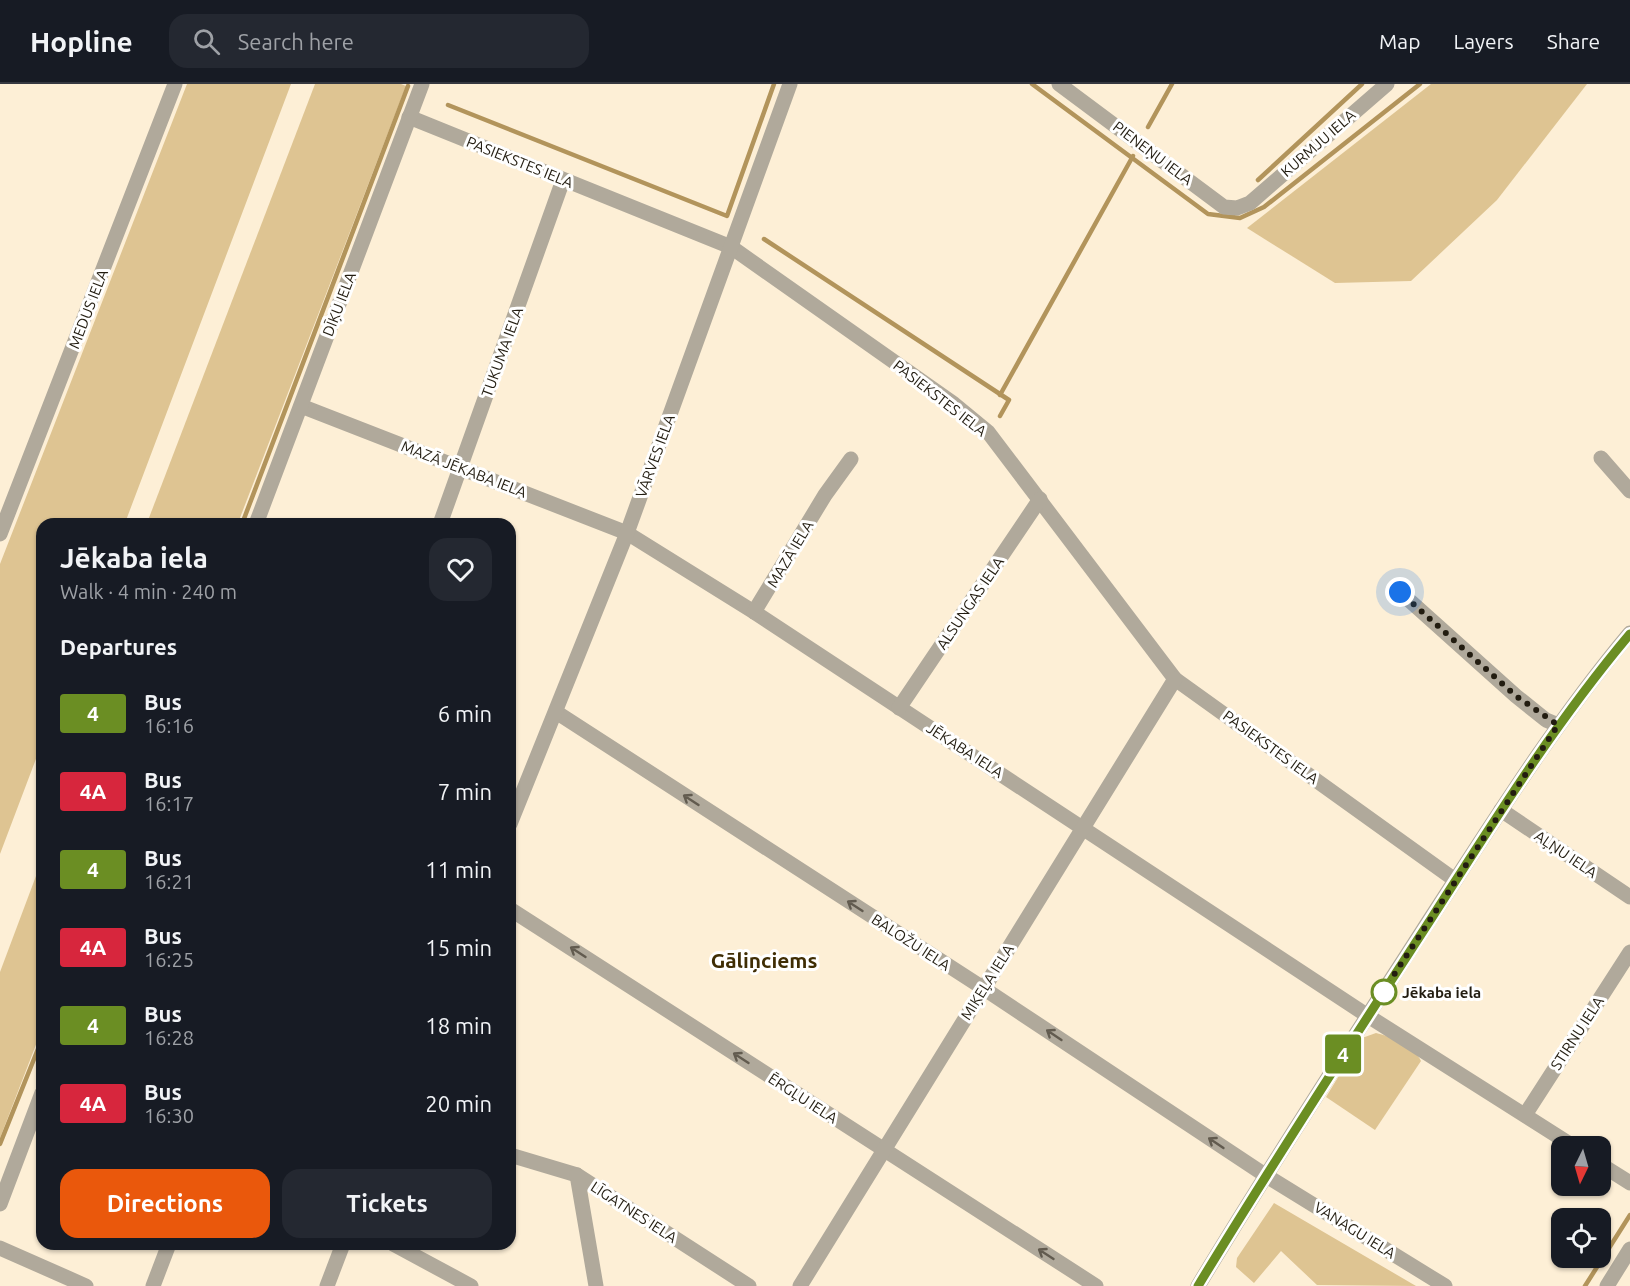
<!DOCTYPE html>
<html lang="en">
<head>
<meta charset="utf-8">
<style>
  :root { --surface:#171b24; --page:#242831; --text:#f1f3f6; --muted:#9ea1a6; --line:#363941; --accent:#ea580c }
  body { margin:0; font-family:Ubuntu,sans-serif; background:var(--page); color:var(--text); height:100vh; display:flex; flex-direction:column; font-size:22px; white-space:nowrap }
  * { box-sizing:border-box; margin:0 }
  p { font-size:20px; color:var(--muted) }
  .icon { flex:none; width:33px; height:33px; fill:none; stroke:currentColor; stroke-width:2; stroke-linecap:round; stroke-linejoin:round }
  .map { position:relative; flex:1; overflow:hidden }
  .panel { position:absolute; left:36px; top:434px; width:480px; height:732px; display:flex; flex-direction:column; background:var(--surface); border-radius:18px; box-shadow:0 2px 4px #0004 }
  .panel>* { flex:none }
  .badge { padding:0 12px; border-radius:4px; font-size:21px; line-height:39px }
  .needle { width:39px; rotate:185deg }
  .fabs { position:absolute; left:1551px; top:1052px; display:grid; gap:12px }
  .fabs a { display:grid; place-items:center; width:60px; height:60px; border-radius:12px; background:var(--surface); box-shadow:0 2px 4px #0004; font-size:30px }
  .you { position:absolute; width:30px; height:30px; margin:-15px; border:4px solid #fff; border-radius:50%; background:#1a73e8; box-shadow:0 0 0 9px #1a73e833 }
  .map>.badge { position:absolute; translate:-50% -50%; box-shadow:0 0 0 3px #fff }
  h2 { padding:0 24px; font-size:22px; line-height:54px }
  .round { display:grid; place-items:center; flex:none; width:63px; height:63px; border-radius:18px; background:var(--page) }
  .overview { display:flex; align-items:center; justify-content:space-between; height:102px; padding:0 24px }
  h1 { font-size:28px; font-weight:700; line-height:45px }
  .button { display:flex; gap:12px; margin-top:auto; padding:12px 24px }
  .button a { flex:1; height:69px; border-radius:18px; background:var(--accent); color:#fff; font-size:24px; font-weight:700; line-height:69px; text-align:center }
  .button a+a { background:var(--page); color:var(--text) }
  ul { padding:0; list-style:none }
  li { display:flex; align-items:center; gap:18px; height:78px; padding:0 24px }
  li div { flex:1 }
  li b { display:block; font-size:22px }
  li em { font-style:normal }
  li .badge { min-width:66px; font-weight:700; text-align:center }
  header { display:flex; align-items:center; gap:36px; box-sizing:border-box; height:84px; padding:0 30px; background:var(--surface); border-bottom:2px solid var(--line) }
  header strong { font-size:28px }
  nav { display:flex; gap:33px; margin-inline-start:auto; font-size:21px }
  .search { width:420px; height:54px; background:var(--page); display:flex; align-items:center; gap:15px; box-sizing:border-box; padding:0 21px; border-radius:18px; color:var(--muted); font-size:22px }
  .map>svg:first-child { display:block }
</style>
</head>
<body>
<header>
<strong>Hopline</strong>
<div class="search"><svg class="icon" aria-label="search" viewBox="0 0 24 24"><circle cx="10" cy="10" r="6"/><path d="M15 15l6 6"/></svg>Search here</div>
<nav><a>Map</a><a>Layers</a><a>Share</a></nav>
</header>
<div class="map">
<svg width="1630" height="1202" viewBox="0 0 1630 1202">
  <rect width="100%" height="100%" fill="#fdefd6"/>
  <!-- green -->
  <g fill="#dec492">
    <polygon points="187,0 291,0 125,439 42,440 42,659 0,770 0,480"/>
    <polygon points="315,0 401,0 406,2 238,439 147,439"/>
    <polygon points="1431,0 1587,0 1497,116 1411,197 1335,199 1247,144"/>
    <polygon points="42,776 42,945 0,1054 0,888"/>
    <path d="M 1376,949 C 1390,952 1415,964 1421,977 L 1375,1046 L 1326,1013 L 1362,954 Z"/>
    <polygon points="1274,1119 1416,1202 1317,1201 1281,1167 1254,1199 1236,1183 1237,1174"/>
  </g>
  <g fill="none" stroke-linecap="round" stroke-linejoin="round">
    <!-- stream -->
    <g stroke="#b2945b" stroke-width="4.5">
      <polyline points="1032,0 1208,130 1240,134 1264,123 1420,0"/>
      <polyline points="448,21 727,132 774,0"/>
      <polyline points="1148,43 1172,0"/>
      <polyline points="1258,96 1362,0"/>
      <polyline points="764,155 1009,316 1000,332"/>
      <polyline points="1000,311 1133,72"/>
      <polyline points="242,440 408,2"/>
      <polyline points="0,1060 42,955"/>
      <polyline points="1585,1202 1630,1131"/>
    </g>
    <!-- minor -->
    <g stroke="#b0a99b" stroke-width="15">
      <polyline points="1059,0 1224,123 1237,124 1250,119 1387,0"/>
      <polyline points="409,33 731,163 954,320 988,348 1175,595 1455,796"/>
      <polyline points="301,322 627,449 754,528 1368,932 1573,1062"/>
      <polyline points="1601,374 1630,407"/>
      <polyline points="256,440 422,0"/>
      <polyline points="440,440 563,96"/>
      <polyline points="0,450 175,0"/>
      <polyline points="1400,508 1516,612 1546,636 1558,641"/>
      <polyline points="754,528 825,411 851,375"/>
      <polyline points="899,624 1040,415"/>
      <polyline points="556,628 983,904 1265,1091 1445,1202"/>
      <polyline points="1501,726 1630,813"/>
      <polyline points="510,740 627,449 790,0"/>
      <polyline points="510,825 1096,1202"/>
      <polyline points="1525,1031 1630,868"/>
      <polyline points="510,1071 577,1091 749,1202"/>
      <polyline points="1600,1080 1630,1099"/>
      <polyline points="577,1091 596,1202"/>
      <polyline points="0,1120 42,1009"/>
      <polyline points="393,1160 471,1202"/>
      <polyline points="0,1164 86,1202"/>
      <polyline points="153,1202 169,1160"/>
      <polyline points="327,1202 343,1160"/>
      <polyline points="800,1202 1175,595"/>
      <path d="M 1198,1202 C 1270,1082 1347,964 1423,846 C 1489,745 1552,642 1630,549"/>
      <polyline points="1607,1202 1630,1165"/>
    </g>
  </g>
  <!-- one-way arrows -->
  <defs><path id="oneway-shaft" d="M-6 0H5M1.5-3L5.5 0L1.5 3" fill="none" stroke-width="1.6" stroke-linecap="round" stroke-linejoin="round" transform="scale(1.5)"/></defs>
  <g stroke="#625b4f">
    <use href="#oneway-shaft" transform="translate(691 716) rotate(-147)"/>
    <use href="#oneway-shaft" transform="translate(855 822) rotate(-147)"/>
    <use href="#oneway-shaft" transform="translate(578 868) rotate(-147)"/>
    <use href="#oneway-shaft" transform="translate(1054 951) rotate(-146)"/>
    <use href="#oneway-shaft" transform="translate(741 974) rotate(-147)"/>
    <use href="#oneway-shaft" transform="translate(1216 1059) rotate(-146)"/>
    <use href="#oneway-shaft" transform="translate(1046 1170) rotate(-147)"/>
  </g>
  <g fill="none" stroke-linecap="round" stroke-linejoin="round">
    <defs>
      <path id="line" d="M 1198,1202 C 1273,1078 1352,957 1431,835 C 1494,737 1555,639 1630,550"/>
    </defs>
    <!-- line casing -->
    <use href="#line" stroke="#fff" stroke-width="14"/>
    <!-- line -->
    <use href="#line" stroke="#6b8e23" stroke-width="9"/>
    <!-- walk -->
    <polyline stroke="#221c10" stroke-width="6" stroke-dasharray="0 10.8" points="1384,908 1380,912 1558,641 1516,612 1400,508"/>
  </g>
  <!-- markers -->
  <circle fill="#fff" stroke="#6b8e23" stroke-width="3" cx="1384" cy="908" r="12"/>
  <g text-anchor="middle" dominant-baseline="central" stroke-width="6" stroke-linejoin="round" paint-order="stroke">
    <!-- street labels -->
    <g font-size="15" fill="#221c10" stroke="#fff">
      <text transform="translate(1318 59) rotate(-41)">KURMJU IELA</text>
      <text transform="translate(1153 69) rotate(37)">PIENEŅU IELA</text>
      <text transform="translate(520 78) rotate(22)">PASIEKSTES IELA</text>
      <text transform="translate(339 220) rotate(-69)">DĪĶU IELA</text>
      <text transform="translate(88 225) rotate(-69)">MEDUS IELA</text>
      <text transform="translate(502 268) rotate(-70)">TUKUMA IELA</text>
      <text transform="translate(940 314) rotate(38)">PASIEKSTES IELA</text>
      <text transform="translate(655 372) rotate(-70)">VĀRVES IELA</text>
      <text transform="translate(464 385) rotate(21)">MAZĀ JĒKABA IELA</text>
      <text transform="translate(790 470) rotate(-59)">MAZĀ IELA</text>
      <text transform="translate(970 519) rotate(-56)">ALSUNGAS IELA</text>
      <text transform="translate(1271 663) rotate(36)">PASIEKSTES IELA</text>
      <text transform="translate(965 666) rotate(33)">JĒKABA IELA</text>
      <text transform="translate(1566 770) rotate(34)">AĻŅU IELA</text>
      <text transform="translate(911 858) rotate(33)">BALOŽU IELA</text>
      <text transform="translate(987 898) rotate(-58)">MIĶEĻA IELA</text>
      <text transform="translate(1577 949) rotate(-57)">STIRNU IELA</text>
      <text transform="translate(803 1014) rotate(33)">ĒRGĻU IELA</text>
      <text transform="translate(634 1128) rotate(33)">LĪGATNES IELA</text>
      <text transform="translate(1355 1146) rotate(32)">VANAGU IELA</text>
    </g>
    <!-- stop labels -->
    <g font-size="15" font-weight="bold" fill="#221c10" stroke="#fff" text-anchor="start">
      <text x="1402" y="908">Jēkaba iela</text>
    </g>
    <!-- district labels -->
    <g font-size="21" font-weight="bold" fill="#3f2d04" stroke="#fff">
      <text x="764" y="876">Gāliņciems</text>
    </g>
  </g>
</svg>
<div class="fabs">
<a><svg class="needle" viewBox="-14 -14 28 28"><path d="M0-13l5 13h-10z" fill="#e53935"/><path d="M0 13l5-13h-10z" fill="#9ea1a6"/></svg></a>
<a><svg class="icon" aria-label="locate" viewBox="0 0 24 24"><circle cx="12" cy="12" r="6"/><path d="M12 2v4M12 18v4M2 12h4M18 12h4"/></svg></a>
</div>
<div class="you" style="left:1400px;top:508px"></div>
<b class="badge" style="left:1343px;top:970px;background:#6b8e23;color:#fff">4</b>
<section class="panel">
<div class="overview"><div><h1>Jēkaba iela</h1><p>Walk · 4 min · 240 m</p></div><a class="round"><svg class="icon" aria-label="heart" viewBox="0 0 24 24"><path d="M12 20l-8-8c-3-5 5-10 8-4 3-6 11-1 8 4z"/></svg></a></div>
<h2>Departures</h2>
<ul>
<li><span class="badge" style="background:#6b8e23;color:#fff">4</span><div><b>Bus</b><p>16:16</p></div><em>6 min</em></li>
<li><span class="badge" style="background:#d7263d;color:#fff">4A</span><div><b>Bus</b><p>16:17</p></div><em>7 min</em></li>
<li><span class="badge" style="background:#6b8e23;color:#fff">4</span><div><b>Bus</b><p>16:21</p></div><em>11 min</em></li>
<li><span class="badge" style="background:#d7263d;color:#fff">4A</span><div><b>Bus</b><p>16:25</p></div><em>15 min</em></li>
<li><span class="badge" style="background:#6b8e23;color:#fff">4</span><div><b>Bus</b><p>16:28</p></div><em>18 min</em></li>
<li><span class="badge" style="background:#d7263d;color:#fff">4A</span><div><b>Bus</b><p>16:30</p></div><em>20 min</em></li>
</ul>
<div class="button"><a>Directions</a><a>Tickets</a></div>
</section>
</div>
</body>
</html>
